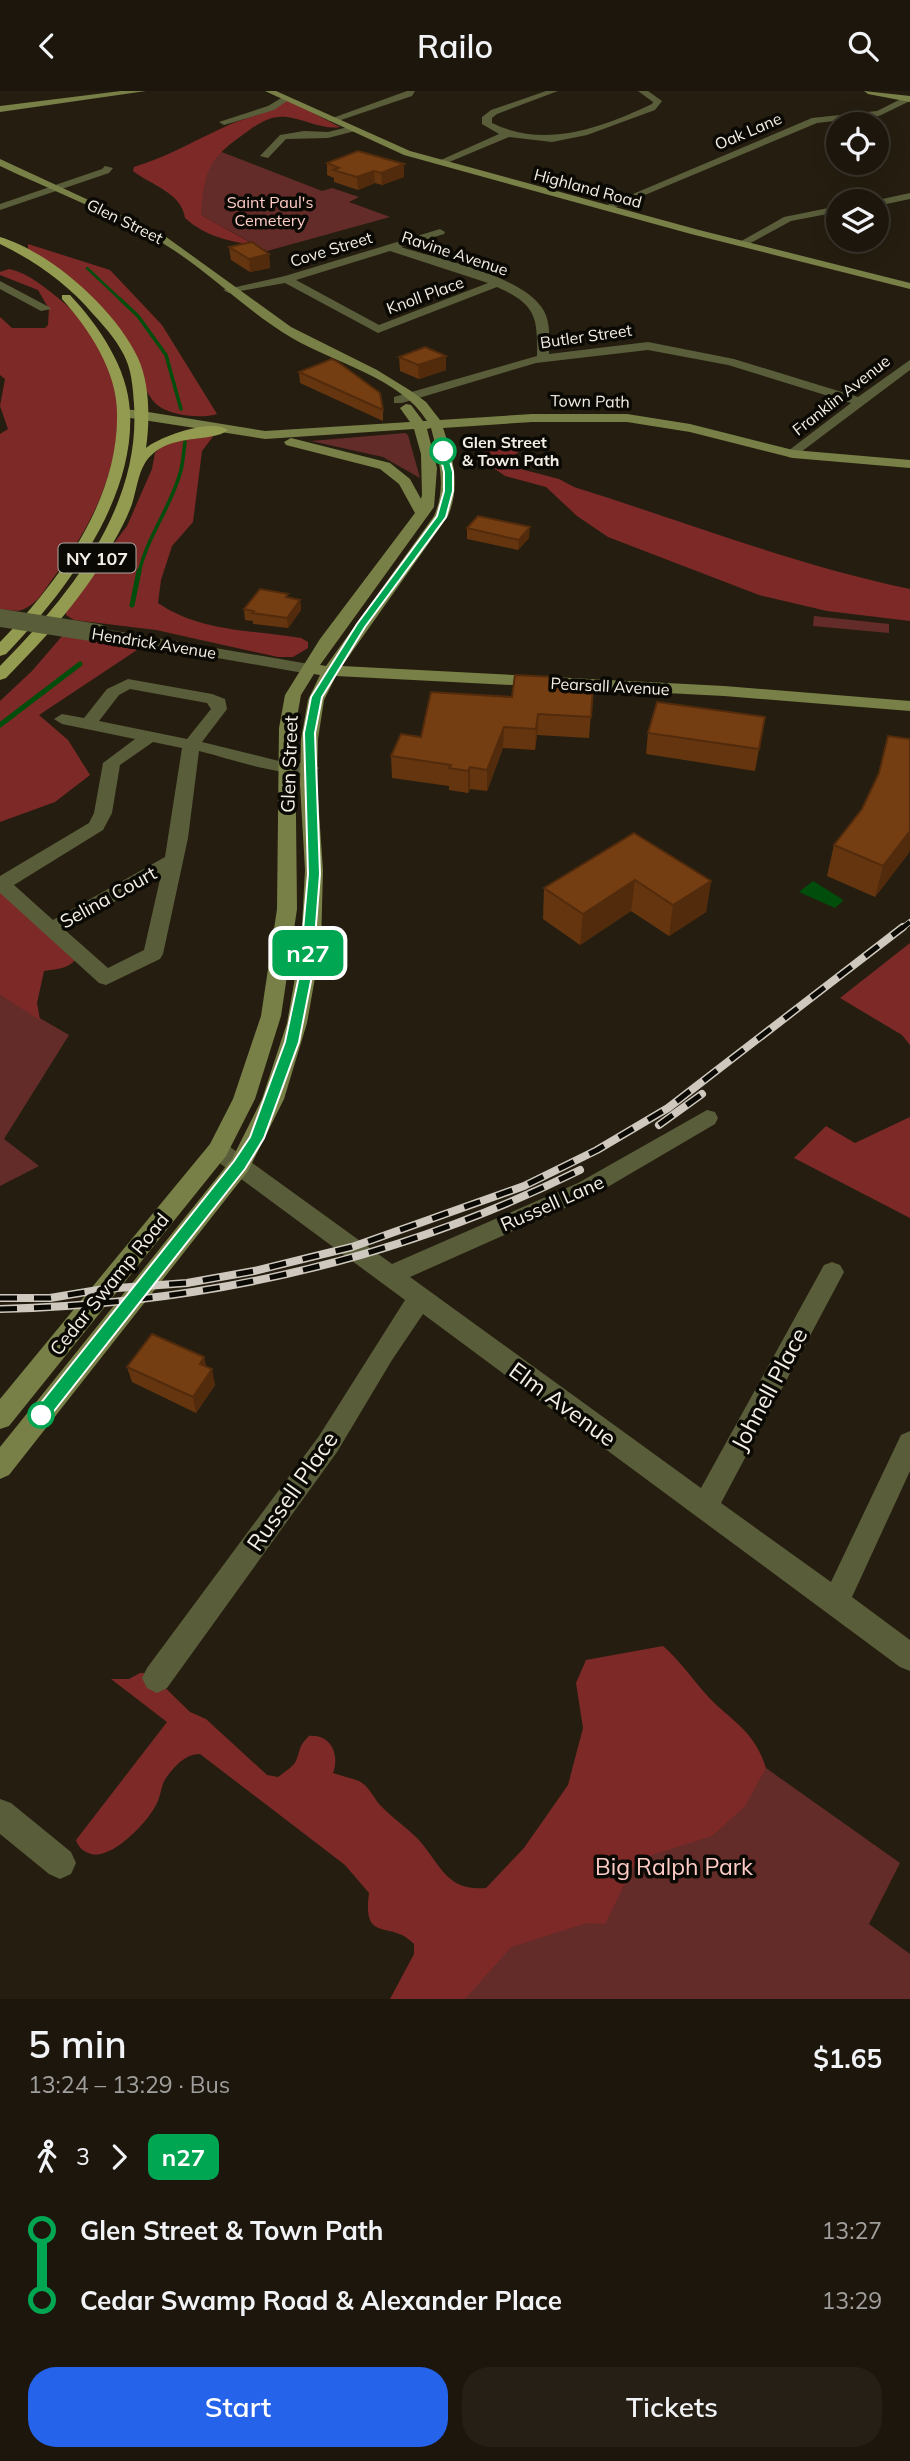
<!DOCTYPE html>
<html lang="en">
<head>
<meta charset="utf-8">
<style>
  :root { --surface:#1c160c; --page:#251f15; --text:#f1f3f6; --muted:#a09f9d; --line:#3a352d; --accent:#2563eb }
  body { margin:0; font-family:Mulish,sans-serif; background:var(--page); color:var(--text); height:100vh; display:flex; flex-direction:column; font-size:26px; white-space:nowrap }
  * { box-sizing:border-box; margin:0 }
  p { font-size:23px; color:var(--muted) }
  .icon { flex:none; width:38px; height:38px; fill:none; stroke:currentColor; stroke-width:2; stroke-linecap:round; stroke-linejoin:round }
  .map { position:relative; height:1908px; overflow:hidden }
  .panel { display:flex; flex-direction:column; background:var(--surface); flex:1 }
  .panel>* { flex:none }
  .badge { padding:0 14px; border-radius:10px; font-size:24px; line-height:46px }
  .buttons { position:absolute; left:826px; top:21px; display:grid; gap:14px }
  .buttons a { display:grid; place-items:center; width:63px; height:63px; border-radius:50%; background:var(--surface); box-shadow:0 4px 18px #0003,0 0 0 2px var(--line); font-size:35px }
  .map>.badge { position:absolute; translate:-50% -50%; box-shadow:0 0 0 4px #fff }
  .legs { display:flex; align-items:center; gap:10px; height:77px; padding:0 28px; font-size:23px }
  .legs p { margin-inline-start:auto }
  .overview { display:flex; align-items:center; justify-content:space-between; height:119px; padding:0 28px }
  h1 { font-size:38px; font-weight:600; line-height:52px }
  .button { display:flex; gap:14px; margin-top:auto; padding:14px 28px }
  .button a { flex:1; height:80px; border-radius:28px; background:var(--accent); color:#fff; font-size:28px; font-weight:600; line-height:80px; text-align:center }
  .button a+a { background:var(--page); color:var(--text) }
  ul { padding:0 28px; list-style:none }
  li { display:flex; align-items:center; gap:24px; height:70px; font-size:26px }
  li i { display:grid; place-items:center; width:10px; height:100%; margin:0 9px; background:currentColor }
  li i::after { content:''; width:18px; height:18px; margin:-9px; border:5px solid; border-radius:50%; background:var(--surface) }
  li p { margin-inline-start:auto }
  li:first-child i { background:linear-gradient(#0000 50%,currentColor 0) }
  li:last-child i { background:linear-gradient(currentColor 50%,#0000 0) }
  header { display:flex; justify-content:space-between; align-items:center; height:91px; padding:0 28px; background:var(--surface); font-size:32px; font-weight:600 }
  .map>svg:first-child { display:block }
</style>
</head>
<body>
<header><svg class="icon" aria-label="back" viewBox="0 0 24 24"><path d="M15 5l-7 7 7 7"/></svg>Railo<svg class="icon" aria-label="search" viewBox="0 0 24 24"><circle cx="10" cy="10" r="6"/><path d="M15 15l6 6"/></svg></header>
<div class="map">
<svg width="910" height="1908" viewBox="0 0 910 1908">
  <rect width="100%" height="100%" fill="#251e10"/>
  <!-- green -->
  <g fill="#642c29">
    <polygon points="219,60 322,100 332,97 359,106 349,111 390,126 267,160 201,124 146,82"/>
    <polygon points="405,342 408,344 420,387 383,366 311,350"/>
    <polygon points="814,525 889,533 889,542 813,535"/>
    <polygon points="0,904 69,944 4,1048 39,1075 0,1095"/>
    <polygon points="643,1590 900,1772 869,1833 910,1863 910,1908 417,1908"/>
  </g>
  <!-- forest -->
  <g fill="#7d2927">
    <path d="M 286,8 L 340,36 C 323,39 304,28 287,26 C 271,24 261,31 248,40 C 209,67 204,77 201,124 L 257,155 C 229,150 206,146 185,127 C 182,102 151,94 133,80 L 134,76 C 168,66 199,47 231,33 C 250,25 272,22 286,8 Z"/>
    <path d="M 28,153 L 110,179 L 162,234 L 217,323 C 202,328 168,325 155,312 C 141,297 135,264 119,245 C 93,214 58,187 28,159 Z"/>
    <path d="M 9,178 C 29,182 47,198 63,211 C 95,238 118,282 118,324 C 118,385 87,442 51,490 C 44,500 37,512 26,517 C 18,522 9,519 0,518 L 0,343 L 8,338 L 0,315 L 5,288 L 0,284 L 0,226 L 12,237 L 45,237 L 48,234 L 49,218 L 38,199 L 0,184 L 0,181 Z"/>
    <path d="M 215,343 L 202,360 L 193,431 L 172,455 L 161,489 L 158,512 C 200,541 252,539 301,547 L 308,551 L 308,557 L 293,566 L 278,566 L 156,539 L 74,529 L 66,524 L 65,517 L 127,435 L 152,378 L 155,362 L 164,353 Z"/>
    <path d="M 496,352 L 510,353 L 519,360 L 508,372 L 513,376 L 559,388 L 574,396 C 686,431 795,474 910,498 L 910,530 L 827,520 L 759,504 L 608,446 L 577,425 L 546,396 L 505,385 L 495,378 L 480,357 Z"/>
    <polygon points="63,544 130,551 140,557 39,624 68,649 90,684 55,711 0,731 0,610 32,580"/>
    <path d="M 0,796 L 75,869 C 68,878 55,878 44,880 L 37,912 L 40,929 L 0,904 Z"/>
    <polygon points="910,852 910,954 902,944 840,907"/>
    <polygon points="910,1026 910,1127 794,1067 826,1035 855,1052"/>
    <path d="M 663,1555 C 679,1569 690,1585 704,1601 C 729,1630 753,1636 766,1677 L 745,1715 L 712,1745 L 652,1764 L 633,1776 L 605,1833 L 587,1832 L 511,1856 L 465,1908 L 390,1908 L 414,1863 L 414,1853 C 391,1828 362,1854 369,1802 L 345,1774 L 200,1663 C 185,1663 175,1675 166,1687 C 161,1694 161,1704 157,1712 C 149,1730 112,1769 91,1763 C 84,1761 78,1756 76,1749 L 167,1631 L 111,1588 L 129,1588 L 140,1582 L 150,1582 L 190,1621 L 206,1628 L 267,1684 L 278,1686 C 283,1682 293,1676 296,1670 C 301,1658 298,1656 309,1645 C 331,1643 340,1664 333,1682 C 341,1685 351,1687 359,1690 C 369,1695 373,1706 380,1714 C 391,1726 405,1735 417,1747 C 440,1771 445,1801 486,1797 L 524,1757 L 568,1694 L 583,1637 L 576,1592 L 586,1569 Z"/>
  </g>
  <!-- water -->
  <polygon fill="#004d0c" points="813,790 842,808 843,810 835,817 799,801"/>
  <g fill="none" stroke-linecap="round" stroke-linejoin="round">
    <!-- stream-far2 -->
    <polyline stroke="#004d0c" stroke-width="2.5" points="87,177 122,210"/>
    <!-- stream-far1 -->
    <g stroke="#004d0c" stroke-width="3.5">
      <polyline points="120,208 138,225 166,264 181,318"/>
      <path d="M 139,482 C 147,445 172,415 181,379 C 183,370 184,360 185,351"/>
    </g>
    <!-- stream -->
    <g stroke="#004d0c" stroke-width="5">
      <polyline points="132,514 139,480"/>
      <polyline points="0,634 80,573"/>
    </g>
    <!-- street -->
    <g fill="#595d3a" fill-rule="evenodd">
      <polygon points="407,0 415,0 412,5 335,31 327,29"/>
      <path d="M 546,0 L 558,0 L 497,23 L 492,27 L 492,32 C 545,58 601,37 652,13 L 653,11 L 638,0 L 648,0 L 662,10 L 655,19 L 587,44 L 552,51 L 509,46 L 442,74 L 434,72 L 499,43 L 482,33 L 482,26 L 491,19 Z"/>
      <polygon points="283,6 290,8 274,19 224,34 219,31 268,15"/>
      <polygon points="905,6 910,6 910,10 879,25 817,32 609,119 600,117 812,27 877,20"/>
      <polygon points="352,35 357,38 355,40 328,47 286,48 268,67 260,65 280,44 304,40 328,41"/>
      <polygon points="105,75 113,77 109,82 0,119 0,113 102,78"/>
      <polygon points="910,102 910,108 877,115 877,110 873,110"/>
      <polygon points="838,115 838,121 791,130 745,155 736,153 784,126"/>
      <path d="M 440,138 L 445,141 L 444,143 L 401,156 C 440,169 524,184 544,220 C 551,233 549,249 549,263 L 648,251 L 734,268 L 858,306 L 910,269 L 910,279 L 793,367 L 788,366 L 788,360 L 851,312 L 728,274 L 648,259 L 536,272 L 402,312 L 394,312 L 394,306 L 537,265 C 538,225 535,213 497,196 L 378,242 L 285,192 L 229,202 L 223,199 L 285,185 ZM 390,160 L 488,192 L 379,234 L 296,189 Z"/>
      <polygon points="0,190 49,216 51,218 41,220 0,198"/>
      <polygon points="98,537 309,573 317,578 309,583 92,545 90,542"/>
      <path d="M 128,588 L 212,603 L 225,608 L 227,618 L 202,651 L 287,672 L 310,672 L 319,677 C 303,694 222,665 199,660 L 188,747 L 163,863 L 160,868 L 106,894 L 99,892 L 0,802 L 0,785 L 89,732 L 94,722 L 103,672 L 135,648 L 62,633 L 54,628 L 62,623 L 84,627 L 107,598 ZM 130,598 L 207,612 L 211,618 L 187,648 L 99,630 L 119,604 ZM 153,651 L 182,657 L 165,766 L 53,829 L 14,794 L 103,739 L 112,722 L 120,674 ZM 161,784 L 144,859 L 108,877 L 65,839 Z"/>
      <polygon points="707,1019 715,1021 718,1027 715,1033 594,1104 410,1186 701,1397 824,1174 832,1171 840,1174 844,1181 721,1412 831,1491 901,1344 910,1340 910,1380 852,1506 910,1549 910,1580 900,1576 423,1223 392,1269 337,1361 167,1597 157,1602 147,1597 142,1587 147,1577 319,1345 405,1209 210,1065 207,1059 210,1053 218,1050 226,1053 392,1173 578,1092"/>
      <polygon points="0,1708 11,1712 71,1761 76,1772 71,1783 60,1788 49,1783 0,1743"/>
    </g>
    <!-- secondary -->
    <g fill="#798047" fill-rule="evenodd">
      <polygon points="121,0 146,0 0,21 0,15"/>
      <polygon points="265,0 276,0 410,60 699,139 910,192 910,198 691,143 404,64"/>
      <polygon points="864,0 910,5 910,11 868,3"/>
      <path d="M 0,68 L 162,143 L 291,236 L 377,279 L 411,300 L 426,311 L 440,329 L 532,323 L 627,323 L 690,333 L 793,359 L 910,369 L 910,377 L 793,367 L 690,341 L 627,331 L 532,331 L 443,337 C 453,366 461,395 448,425 L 342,575 L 724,595 L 910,610 L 910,620 L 724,605 L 336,585 L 324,609 L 318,648 L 317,693 L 323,779 L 321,853 L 307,932 L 284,1008 L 248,1080 L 9,1384 L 0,1388 L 0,1356 L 232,1068 L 262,1008 L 287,932 L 301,853 L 305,779 L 300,693 L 301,648 L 308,609 L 320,584 L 314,583 L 301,604 L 295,637 L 297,818 L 281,925 L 255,1008 L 226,1065 L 9,1335 L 0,1338 L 0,1308 L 210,1053 L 233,1008 L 261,925 L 277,818 L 279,637 L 285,604 L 320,548 L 415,422 L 399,393 L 380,378 L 286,354 L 284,351 L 291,347 L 390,372 L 410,388 L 421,408 L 422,404 L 421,363 L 414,338 L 265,348 L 124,326 L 118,322 L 124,318 L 142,320 L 265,340 L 410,331 L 400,317 L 406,313 L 411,314 L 423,330 L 427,330 C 402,288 333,271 292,247 C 243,218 204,175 154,147 C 105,120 51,99 0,75 ZM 431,337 C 439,367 447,396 434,425 L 326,575 L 320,574 L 434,416 L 437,377 L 427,338 Z"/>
    </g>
    <!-- primary -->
    <g fill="#939b50" fill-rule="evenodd">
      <path d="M 0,146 C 51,161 116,219 138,267 C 150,293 150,330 146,357 C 161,345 212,327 228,339 C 211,353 166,340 145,372 C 138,383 136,401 132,413 C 127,427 120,440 113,452 C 87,503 45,547 6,587 L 0,589 L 0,575 C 70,504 141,417 134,313 C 133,299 132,284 127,271 C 120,253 106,237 93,223 C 68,193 35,170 0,153 Z"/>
      <path d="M 62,204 L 70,204 C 99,235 128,277 130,321 C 135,410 64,503 6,563 L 0,565 L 0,551 C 58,492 119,409 117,322 C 117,280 89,238 62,208 Z"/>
    </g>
    <defs>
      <polyline id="rail-far1" points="901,838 910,831"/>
      <g id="rail">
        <polyline points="659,1034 702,1003"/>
        <polyline points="0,1207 50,1207 104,1198 187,1192 254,1180 352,1156 524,1095 597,1059 668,1017 903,836"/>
        <path d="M 0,1218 C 202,1213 398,1169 580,1079"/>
      </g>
    </defs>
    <!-- rail-far1 casing -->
    <use href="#rail-far1" stroke="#cec8be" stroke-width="6"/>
    <!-- rail casing -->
    <use href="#rail" stroke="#cec8be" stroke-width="8"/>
    <!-- rail-far1 -->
    <use href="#rail-far1" stroke="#0b0904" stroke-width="4.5" stroke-dasharray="13" stroke-linecap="butt"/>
    <!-- rail -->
    <use href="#rail" stroke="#0b0904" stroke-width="5" stroke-dasharray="17" stroke-linecap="butt"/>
    <!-- street-bridge -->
    <polyline stroke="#595d3a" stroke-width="18" points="0,527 98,542"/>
  </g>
  <!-- wall -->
  <g fill="#65350f">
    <polygon points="327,72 404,86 382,94 375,92 358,99 334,91 334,87 327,84"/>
    <polygon points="229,156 269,163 270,177 250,181 231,169"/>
    <polygon points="446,265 446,279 419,288 400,280 399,266"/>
    <polygon points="299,281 383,319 383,330 300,292"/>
    <polygon points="467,437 529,447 518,459 467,448"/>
    <polygon points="288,506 300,509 301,519 288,537 253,533 253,530 245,529 244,518"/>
    <polygon points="555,596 593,598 589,647 537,644 535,659 503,657 487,700 470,698 468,702 449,699 449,695 392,687 391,665 421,646 512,606"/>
    <polygon points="765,626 755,680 646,663 648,642"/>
    <polygon points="910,648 910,758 908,763 875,806 827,785 834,754 862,718 879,683"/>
    <polygon points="634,742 711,790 706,821 669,845 631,820 580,854 543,828 544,797"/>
    <polygon points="204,1266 206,1276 215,1294 196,1322 132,1291 127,1276"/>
  </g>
  <!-- shaded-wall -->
  <g fill="#522b0d">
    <polygon points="404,73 404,86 382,94 381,82"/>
    <polygon points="374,80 375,92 358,99 357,86"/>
    <polygon points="269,163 270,177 250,181 249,168"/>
    <polygon points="446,265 446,279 419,288 418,274"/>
    <polygon points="530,436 529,447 518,459 519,449"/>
    <polygon points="300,509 301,519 288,537 287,527"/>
    <polygon points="538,623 537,644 535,659 536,638"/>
    <polygon points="504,636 503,657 487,700 487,679"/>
    <polygon points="470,676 470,698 468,702 468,680"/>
    <polygon points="910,740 910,758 908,763 875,806 883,775"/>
    <polygon points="635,789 631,820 580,854 583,823"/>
    <polygon points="711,790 706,821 669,845 673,814"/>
    <polygon points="204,1266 208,1282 200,1273"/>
    <polygon points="212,1278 215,1294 196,1322 193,1306"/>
  </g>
  <!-- building -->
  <g fill="#753e12" stroke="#522b0d" stroke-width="2">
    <polygon points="358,60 404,73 381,82 374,80 357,86 333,79 339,77 327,72"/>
    <polygon points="252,151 269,163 249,168 229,156"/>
    <polygon points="425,256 446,265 418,274 399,266"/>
    <polygon points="332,268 338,271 380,302 383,319 299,281"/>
    <polygon points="478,425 530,436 519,449 467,437"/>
    <polygon points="260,498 288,503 286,506 300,509 287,527 252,522 254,520 244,518"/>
    <polygon points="515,584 555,586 554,596 593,598 591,626 538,623 536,638 504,636 487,679 470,676 468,680 449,677 451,674 391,665 401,643 421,646 431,601 512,606"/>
    <polygon points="657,611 765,626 759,658 648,642"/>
    <polygon points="888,645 910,648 910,740 883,775 834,754 862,718 879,682"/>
    <polygon points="634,742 711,790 673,814 635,789 583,823 544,797"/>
    <polygon points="152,1243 204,1266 200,1273 212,1278 193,1306 127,1276"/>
  </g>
  <!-- line-1 -->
  <polygon fill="#00a651" stroke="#fff" stroke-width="2" points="443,358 447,360 453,381 453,400 446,426 365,536 322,606 315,642 320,783 312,885 299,951 264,1047 245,1078 47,1329 41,1331 36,1329 33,1324 36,1318 234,1070 250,1046 285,951 299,885 308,783 304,642 311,606 357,533 437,425 444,400 444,381 439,360"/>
  <!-- markers -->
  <g fill="#fff" stroke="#00a651" stroke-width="3.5">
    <circle cx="443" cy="360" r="12"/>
    <circle cx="41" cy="1324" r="12"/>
  </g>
  <g text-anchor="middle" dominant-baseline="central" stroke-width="7" stroke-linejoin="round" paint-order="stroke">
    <!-- far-street labels -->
    <g font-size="16" fill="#f4efe6" stroke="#0b0904">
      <text transform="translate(748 40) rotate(-23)">Oak Lane</text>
      <text transform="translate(588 97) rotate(15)">Highland Road</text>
      <text transform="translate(125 130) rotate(26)">Glen Street</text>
      <text transform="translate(331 158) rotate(-17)">Cove Street</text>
      <text transform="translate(455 162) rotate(18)">Ravine Avenue</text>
      <text transform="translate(425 204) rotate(-20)">Knoll Place</text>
      <text transform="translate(586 245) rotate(-8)">Butler Street</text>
      <text transform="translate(841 304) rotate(-38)">Franklin Avenue</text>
      <text transform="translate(590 310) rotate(1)">Town Path</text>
      <text transform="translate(154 552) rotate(9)">Hendrick Avenue</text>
      <text transform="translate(610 595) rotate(3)">Pearsall Avenue</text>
    </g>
    <!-- far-park labels -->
    <g font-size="16" fill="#fecbc6" stroke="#0b0904">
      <text x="270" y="111">Saint Paul's<tspan x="270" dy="18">Cemetery</tspan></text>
    </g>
    <!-- far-stop labels -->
    <g font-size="16" font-weight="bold" fill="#f4efe6" stroke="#0b0904" text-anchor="start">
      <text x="462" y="351">Glen Street<tspan x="462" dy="18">&amp; Town Path</tspan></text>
    </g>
    <!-- shield labels -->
    <rect fill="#0b0904" stroke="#aeaaa2" stroke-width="2" x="58.5" y="452.5" width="77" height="29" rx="5"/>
    <g font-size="18" font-weight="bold" fill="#f4efe6">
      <text x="97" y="467">NY 107</text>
    </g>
    <!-- street labels -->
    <g font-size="19" fill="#f4efe6" stroke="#0b0904">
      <text transform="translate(289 673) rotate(-88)">Glen Street</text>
      <text transform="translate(108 806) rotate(-29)">Selina Court</text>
      <text transform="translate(552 1112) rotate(-24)">Russell Lane</text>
      <text transform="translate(109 1193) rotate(-51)">Cedar Swamp Road</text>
    </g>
    <!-- near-street labels -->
    <g font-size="23" fill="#f4efe6" stroke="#0b0904">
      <text transform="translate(769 1298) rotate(-62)">Johnell Place</text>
      <text transform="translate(563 1313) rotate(36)">Elm Avenue</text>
      <text transform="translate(292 1400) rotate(-55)">Russell Place</text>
    </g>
    <!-- near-park labels -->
    <g font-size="23" fill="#fecbc6" stroke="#0b0904">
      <text x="674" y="1775">Big Ralph Park</text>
    </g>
  </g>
</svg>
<div class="buttons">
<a><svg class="icon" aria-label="locate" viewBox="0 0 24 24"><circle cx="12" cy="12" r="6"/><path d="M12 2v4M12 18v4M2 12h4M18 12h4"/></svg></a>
<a><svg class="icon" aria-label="layers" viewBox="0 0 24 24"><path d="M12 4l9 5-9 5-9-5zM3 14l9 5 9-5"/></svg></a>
</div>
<b class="badge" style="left:308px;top:862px;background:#00a651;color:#fff">n27</b>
</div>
<section class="panel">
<div class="overview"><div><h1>5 min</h1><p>13:24 – 13:29 · Bus</p></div><b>$1.65</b></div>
<div class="legs"><svg class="icon" aria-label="walk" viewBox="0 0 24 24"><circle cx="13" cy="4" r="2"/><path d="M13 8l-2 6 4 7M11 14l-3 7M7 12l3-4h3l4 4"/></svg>3<svg class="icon" aria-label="forward" viewBox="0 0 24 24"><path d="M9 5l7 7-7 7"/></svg><b class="badge" style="background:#00a651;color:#fff">n27</b></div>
<ul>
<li><i style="color:#00a651"></i><b>Glen Street &amp; Town Path</b><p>13:27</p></li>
<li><i style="color:#00a651"></i><b>Cedar Swamp Road &amp; Alexander Place</b><p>13:29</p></li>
</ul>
<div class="button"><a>Start</a><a>Tickets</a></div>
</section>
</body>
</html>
